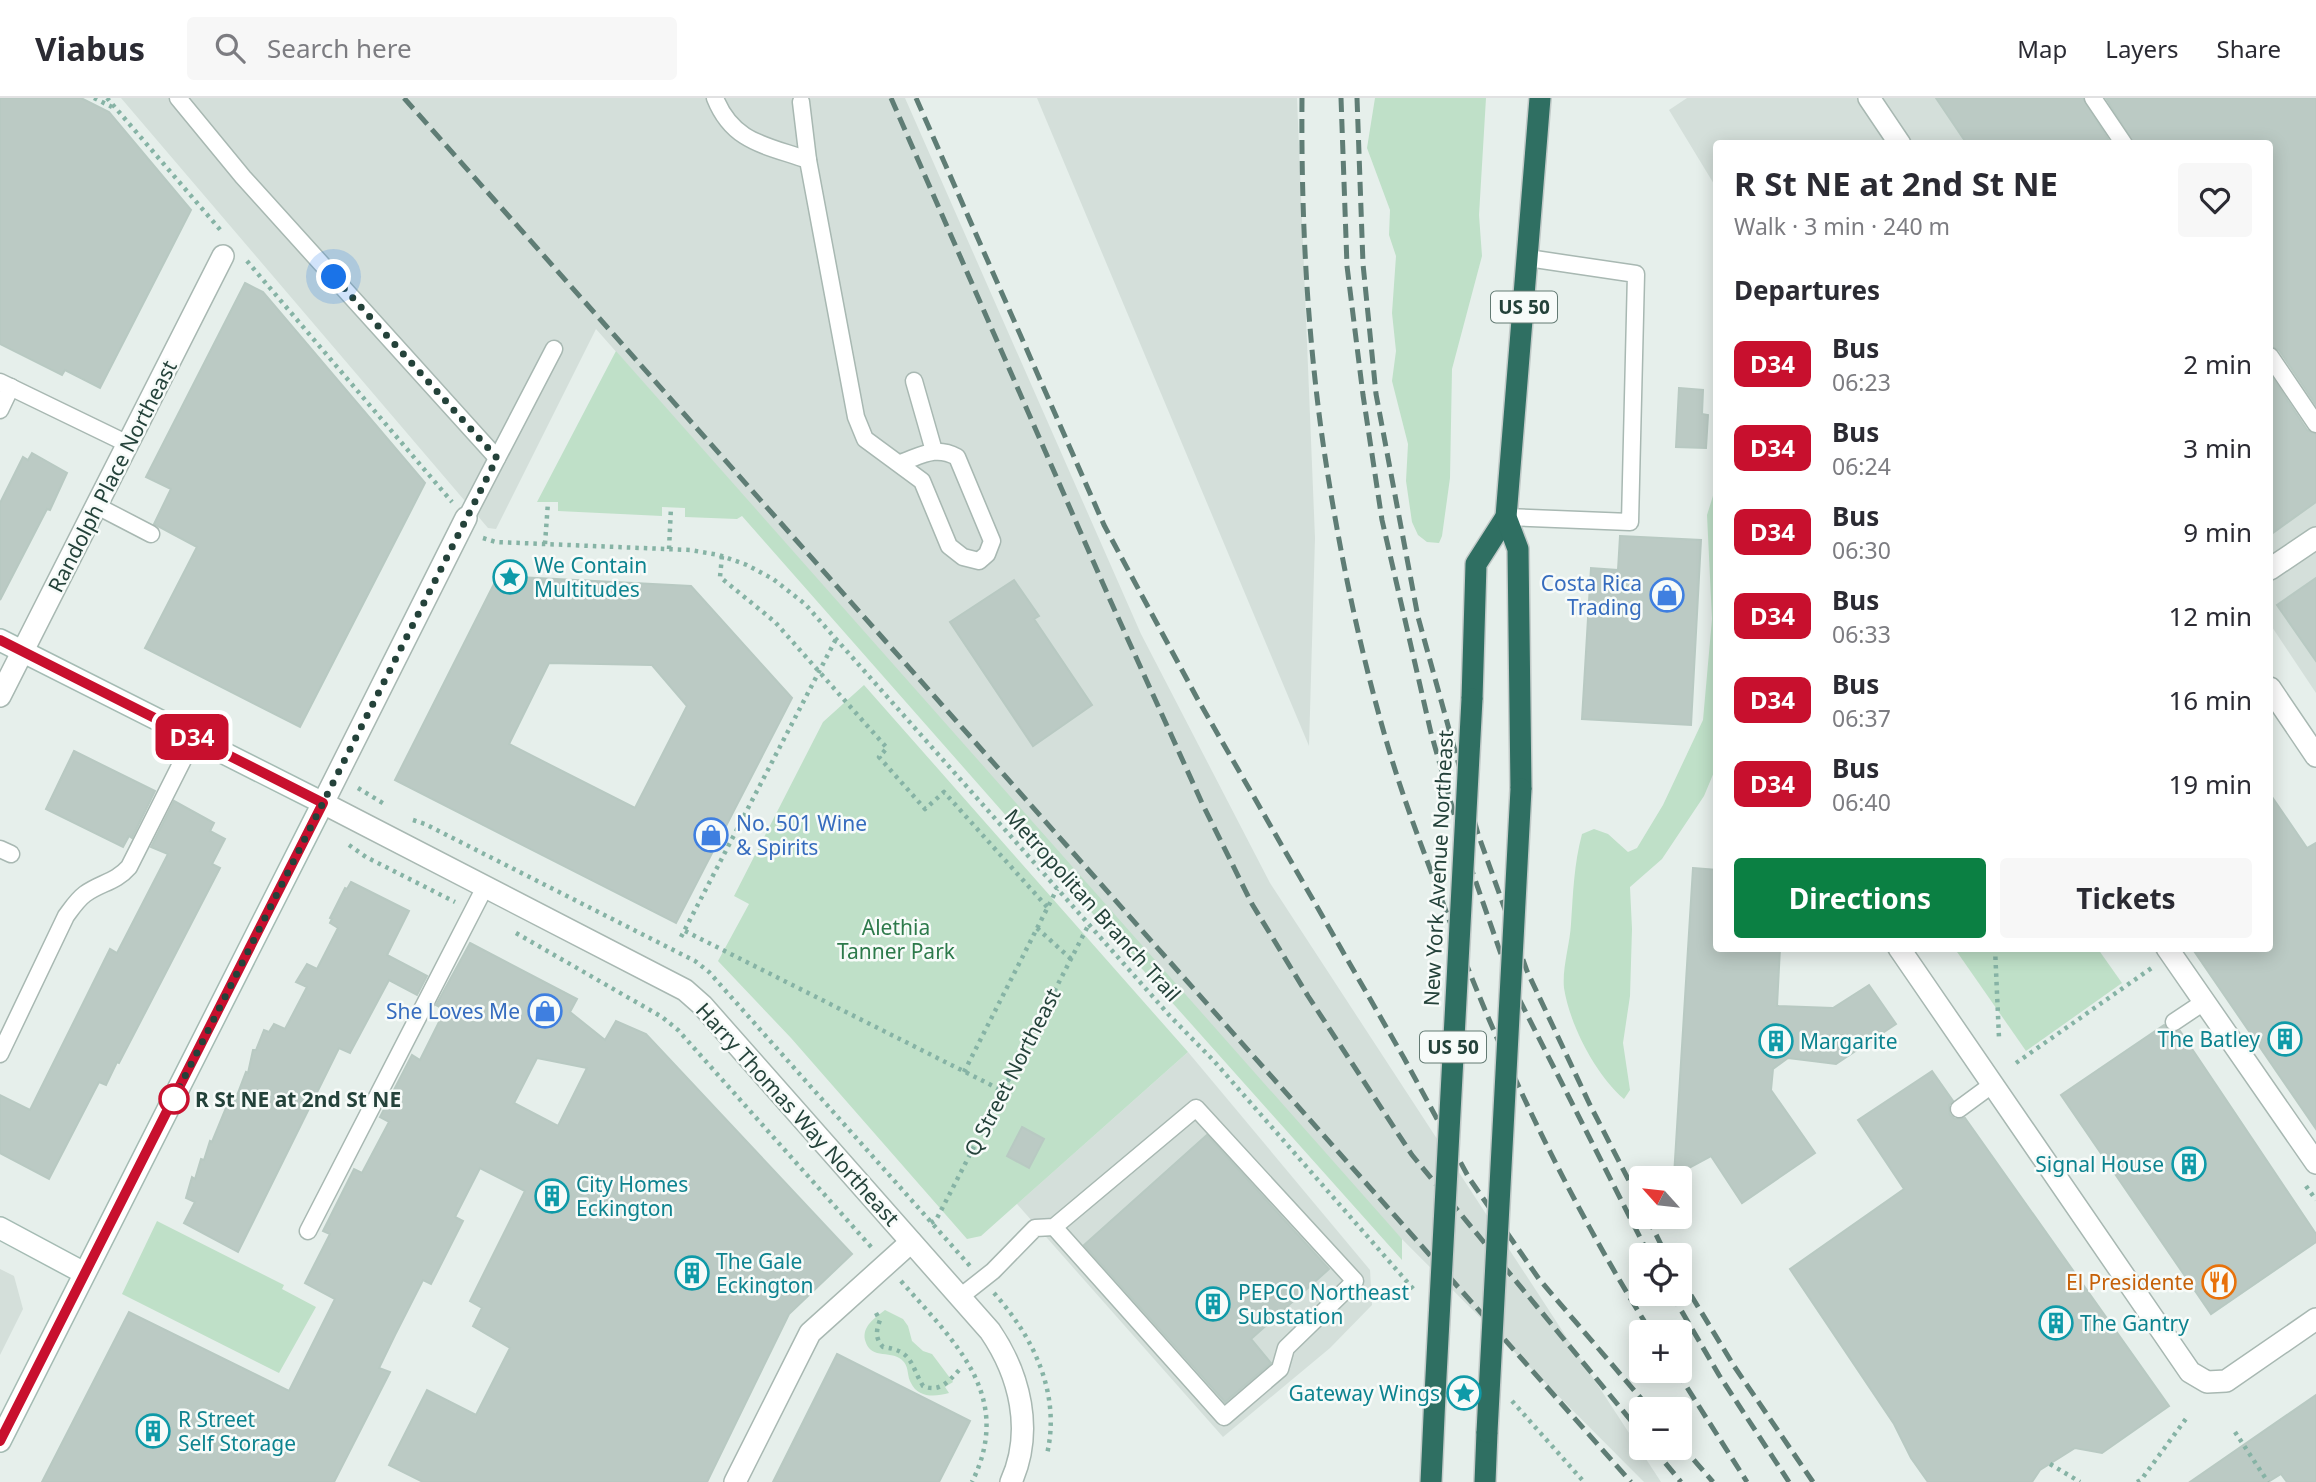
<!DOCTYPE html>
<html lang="en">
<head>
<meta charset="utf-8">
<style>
  :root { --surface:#fff; --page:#f7f7f7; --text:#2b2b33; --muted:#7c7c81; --line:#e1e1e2; --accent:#0b8043 }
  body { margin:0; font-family:"Noto Sans",sans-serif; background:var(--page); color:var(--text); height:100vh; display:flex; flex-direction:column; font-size:26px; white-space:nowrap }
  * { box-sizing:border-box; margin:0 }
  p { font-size:23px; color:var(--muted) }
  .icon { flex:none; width:38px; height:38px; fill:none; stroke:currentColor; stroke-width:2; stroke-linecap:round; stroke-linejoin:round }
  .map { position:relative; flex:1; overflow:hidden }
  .drawer { position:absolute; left:1713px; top:42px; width:560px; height:812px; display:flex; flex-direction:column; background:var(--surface); border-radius:7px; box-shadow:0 4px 18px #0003 }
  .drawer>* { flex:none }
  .badge { padding:0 14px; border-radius:10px; font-size:24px; line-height:46px }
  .needle { width:46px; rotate:297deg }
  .tools { position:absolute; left:1629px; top:1068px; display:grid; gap:14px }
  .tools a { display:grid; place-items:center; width:63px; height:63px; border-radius:7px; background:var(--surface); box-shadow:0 4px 18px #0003; font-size:35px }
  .you { position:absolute; width:35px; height:35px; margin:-18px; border:5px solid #fff; border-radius:50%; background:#1a73e8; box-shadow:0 0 0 10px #1a73e833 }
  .map>.badge { position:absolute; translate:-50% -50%; box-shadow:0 0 0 4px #fff }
  h2 { padding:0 21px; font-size:26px; line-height:63px }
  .round { display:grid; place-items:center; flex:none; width:74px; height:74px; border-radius:7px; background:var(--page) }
  .headline { display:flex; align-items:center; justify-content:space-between; height:119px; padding:0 21px }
  h1 { font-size:33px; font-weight:700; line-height:52px }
  .primary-button { display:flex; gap:14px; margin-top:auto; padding:14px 21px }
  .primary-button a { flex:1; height:80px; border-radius:7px; background:var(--accent); color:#fff; font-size:28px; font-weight:700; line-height:80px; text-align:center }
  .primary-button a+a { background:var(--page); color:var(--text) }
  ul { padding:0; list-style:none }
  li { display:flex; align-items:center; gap:21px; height:84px; padding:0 21px }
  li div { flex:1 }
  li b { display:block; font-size:26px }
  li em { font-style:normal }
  li .badge { min-width:77px; font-weight:700; text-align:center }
  header { display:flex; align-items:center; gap:42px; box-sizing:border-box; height:98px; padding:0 35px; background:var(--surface); border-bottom:2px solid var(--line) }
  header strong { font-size:33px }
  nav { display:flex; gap:38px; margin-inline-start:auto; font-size:24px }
  .search { width:490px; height:63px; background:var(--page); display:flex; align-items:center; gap:18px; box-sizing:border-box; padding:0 24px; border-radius:7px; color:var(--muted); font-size:26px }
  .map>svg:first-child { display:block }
</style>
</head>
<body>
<header>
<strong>Viabus</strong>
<div class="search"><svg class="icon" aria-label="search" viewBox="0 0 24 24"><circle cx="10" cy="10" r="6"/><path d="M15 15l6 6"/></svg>Search here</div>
<nav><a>Map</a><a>Layers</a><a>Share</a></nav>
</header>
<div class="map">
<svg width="2316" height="1384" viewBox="0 0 2316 1384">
  <rect width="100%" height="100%" fill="#e6efeb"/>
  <!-- built -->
  <g fill="#d4dfda">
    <polygon points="121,0 905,0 1141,536 1270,785 1661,1384 1644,1384 1382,1121 596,231 496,431 488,430"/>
    <polygon points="1037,0 1297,0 1315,440 1309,648"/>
    <polygon points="1687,0 2316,0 2316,595 2270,526 2270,46 1717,46 1717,91 1669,12"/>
    <polygon points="1188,954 1370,1172 1372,1207 1330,1250 1223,1339 1017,1106"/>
    <polygon points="0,1171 14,1178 23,1211 0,1257"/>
  </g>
  <!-- green -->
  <g fill="#bfe0c8">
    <polygon points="1375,0 1486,0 1479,117 1482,158 1452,271 1450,380 1442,438 1439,445 1427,444 1418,437 1412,424 1406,383 1408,346 1392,283 1396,253 1392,215 1396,158 1389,137 1390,112 1367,50"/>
    <polygon points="616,253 1402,1141 1402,1162 1068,788 742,418 737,421 685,419 685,410 662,409 662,418 558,413 558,404 537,404"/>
    <path d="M 1717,385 L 1717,667 L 1704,698 L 1662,761 L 1630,789 L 1632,831 L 1630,898 L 1623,945 L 1630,992 L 1624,1001 C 1596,977 1570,928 1564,890 C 1562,870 1570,846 1571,826 C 1573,795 1574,766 1582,736 L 1594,731 L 1608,736 L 1628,754 L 1637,750 L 1663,707 L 1703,622 L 1712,521 L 1707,417 Z"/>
    <polygon points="864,587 1188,954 981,1138 967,1141 791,940 718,863 749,806 734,798 823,624"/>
    <polygon points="1955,851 2098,851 2122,885 2026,953"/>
    <polygon points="157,1123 284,1187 282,1191 316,1209 279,1275 122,1196"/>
    <path d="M 885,1212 L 903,1221 L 908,1228 L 912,1243 L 923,1253 L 932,1256 L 953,1284 L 945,1289 L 949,1295 C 935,1299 918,1300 911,1285 C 907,1279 909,1270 904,1264 C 893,1250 871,1264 865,1242 C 862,1228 875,1220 885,1212 Z"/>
  </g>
  <!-- building -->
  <g fill="#bbcac4" stroke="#b8c9c2" stroke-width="2" fill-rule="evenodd">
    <polygon points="0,0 81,0 109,14 191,112 100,290 65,272 62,277 0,246"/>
    <polygon points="1936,0 2083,0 2111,46 1967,46"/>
    <polygon points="2106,0 2316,0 2316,307 2279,252 2270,248 2270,46 2134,46"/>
    <polygon points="245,185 263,194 425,385 300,629 145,550 197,449 154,426 171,391 146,379"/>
    <polygon points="2270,276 2307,332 2316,336 2316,404 2270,437"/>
    <polygon points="1679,290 1703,292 1702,316 1708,317 1706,350 1676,349"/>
    <polygon points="32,355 67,375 50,412 47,411 0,502 0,405 23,359 28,362"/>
    <polygon points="1620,438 1701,442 1691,627 1582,621 1591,470 1618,472"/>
    <path d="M 498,478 L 691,488 L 792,600 L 676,825 L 395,682 ZM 549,565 L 652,567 L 687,608 L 635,710 L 509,646 Z"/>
    <polygon points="2316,480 2316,563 2277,507"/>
    <polygon points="1014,482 1039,518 1034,521 1092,607 1033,648 950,524"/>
    <polygon points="74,653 155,693 132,740 129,738 123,749 46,711"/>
    <polygon points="2270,696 2307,750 2316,745 2316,1031 2192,850 2270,850"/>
    <polygon points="174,703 214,725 210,733 225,741 212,766 220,770 119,965 117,964 106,987 99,984 49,1081 0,1055 0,997 30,1012 110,851 117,855 168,756 151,749"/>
    <polygon points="1693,770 1717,772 1717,850 1780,850 1777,908 1833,910 1869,887 1896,926 1836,966 1788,960 1773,971 1771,992 1815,1055 1742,1105 1711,1058 1674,1078"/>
    <polygon points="351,784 409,813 387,857 427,878 417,897 389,882 350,955 339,950 238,1154 184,1125 195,1104 186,1100 192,1079 195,1081 201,1061 204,1062 210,1043 212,1044 228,1005 233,1008 246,974 248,975 253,952 256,952 264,932 269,934 274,926 285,931 307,889 296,884 307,866 317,871 338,830 330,825 332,821 330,820 345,790 347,791"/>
    <path d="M 470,845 L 577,901 L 570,914 L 605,942 L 616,923 L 646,936 L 852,1156 L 789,1216 L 707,1384 L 423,1384 L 389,1367 L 427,1292 L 476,1317 L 510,1250 L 473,1228 L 482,1210 L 470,1203 L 525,1093 L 480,1070 L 455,1119 L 463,1123 L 431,1186 L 423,1182 L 395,1237 L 379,1270 L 390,1274 L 334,1384 L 42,1384 L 129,1214 L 289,1293 L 335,1201 L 305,1185 L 330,1136 L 323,1133 L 354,1071 L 362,1075 L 389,1024 L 380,1019 L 412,957 L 420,962 L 445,912 L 436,907 ZM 537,960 L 587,970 L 558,1028 L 514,1005 Z"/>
    <polygon points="2164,927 2170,934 2180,933 2316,1136 2316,1144 2211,1216 2061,997"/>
    <polygon points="1932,973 1953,1003 1949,1007 1950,1017 1955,1021 1965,1020 2169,1308 2102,1355 2075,1350 2040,1372 2032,1384 1928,1384 1911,1360 1894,1326 1790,1171 1904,1091 1858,1022"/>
    <polygon points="1022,1029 1044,1041 1029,1070 1007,1058"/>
    <polygon points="1207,1037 1329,1171 1251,1241 1271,1265 1225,1304 1084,1147"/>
    <polygon points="837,1256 970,1323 939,1384 773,1384"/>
    <polygon points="2316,1297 2316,1384 2287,1384 2281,1376 2268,1384 2190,1384"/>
  </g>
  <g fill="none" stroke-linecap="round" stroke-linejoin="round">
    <defs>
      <g id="lane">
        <polyline points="178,0 243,79 497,360"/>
        <path d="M 715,0 C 733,45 766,47 808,62"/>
        <polyline points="2093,0 2124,46"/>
        <path d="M 801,4 L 808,62 L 856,319 L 865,341 L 922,383 L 949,448 L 963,459 L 979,463 L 987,456 L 992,443 L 957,359 C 935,347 921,358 900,365"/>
        <polyline points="2270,258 2316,326"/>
        <polyline points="914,283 934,353"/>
        <polyline points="0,284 128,346"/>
        <polyline points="0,312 11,289"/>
        <polyline points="97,408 151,436"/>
        <polyline points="1506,419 1630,424 1636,176 1528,160"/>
        <polyline points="466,420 554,251"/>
        <polyline points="0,751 11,756"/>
        <polyline points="2174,924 2204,904"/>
        <path d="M 0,956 L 66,818 C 72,810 77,802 85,796 C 100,785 116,784 129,769 L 194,640"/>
        <polyline points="1959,1011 1993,986"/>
        <polyline points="308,1133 485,789"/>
        <polyline points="960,1199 993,1173 1035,1130 1054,1129 1196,1010 1355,1183 1286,1250 1280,1271 1224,1319 1054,1129"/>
      </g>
      <g id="street">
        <polyline points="1869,0 1900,46"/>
        <path d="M 466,420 L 323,705 L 685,892 L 702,907 L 990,1233 C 1020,1277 1034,1333 1011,1384"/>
        <polyline points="2270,471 2316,440"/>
        <polyline points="2270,590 2316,658"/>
        <polyline points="0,598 223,158"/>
        <polyline points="1899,850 2190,1274 2207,1284 2226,1283 2316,1221"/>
        <polyline points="2167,850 2316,1065"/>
        <polyline points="735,1384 810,1235 911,1144"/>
      </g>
      <g id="secondary">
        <polyline points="0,542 323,705 0,1343"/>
        <polyline points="0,1130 84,1175"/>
      </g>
      <g id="highway">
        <polyline points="1472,601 1476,466 1506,419"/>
        <polyline points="1521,691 1518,451 1506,419 1540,0"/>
        <polyline points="1431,1384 1435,1297"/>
        <polyline points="1485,1384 1487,1334"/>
      </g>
    </defs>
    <!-- lane casing -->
    <use href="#lane" stroke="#a8b8b2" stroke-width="19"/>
    <!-- street casing -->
    <use href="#street" stroke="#a8b8b2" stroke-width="24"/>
    <!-- secondary casing -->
    <use href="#secondary" stroke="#a4bbb3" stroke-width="24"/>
    <!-- highway casing -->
    <use href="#highway" stroke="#c2cac8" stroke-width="24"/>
    <!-- path -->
    <g stroke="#86b3a5" stroke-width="4.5" stroke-dasharray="3.5 5" stroke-linecap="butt">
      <polyline points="94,0 112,9"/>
      <polyline points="107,0 223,135"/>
      <polyline points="247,163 452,404"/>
      <polyline points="483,440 496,444 690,452 719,457 747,467 773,481 805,506 1170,918 1214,963 1416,1194"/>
      <polyline points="545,446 548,404"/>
      <polyline points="669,451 671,409"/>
      <polyline points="722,458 720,479 775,524 887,650 879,659 925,711 944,694 1048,810"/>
      <polyline points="358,690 386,707"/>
      <polyline points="413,722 425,726 695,863 709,874 970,1168"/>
      <polyline points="349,747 366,759 455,804"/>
      <polyline points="1037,830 1071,861"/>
      <polyline points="685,833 1003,993"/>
      <polyline points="516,835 662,919 678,932 872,1150"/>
      <polyline points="681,839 836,541"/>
      <polyline points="1995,850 1999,940"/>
      <polyline points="2016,965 2153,869"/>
      <polyline points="964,974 1057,791"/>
      <polyline points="2306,1088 2316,1102"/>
      <polyline points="931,1125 936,1122 947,1101 1089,826"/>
      <path d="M 901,1183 C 954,1244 1015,1297 972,1384"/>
      <path d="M 994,1195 C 1034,1240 1061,1296 1047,1356"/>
      <path d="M 876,1215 L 880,1222 C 876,1233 875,1240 883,1249 C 913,1253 910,1266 923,1288 C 940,1295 949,1283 960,1271"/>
      <polyline points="1512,1303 1584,1384"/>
      <polyline points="2235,1334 2268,1384"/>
      <polyline points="2050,1366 2080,1384"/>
      <polyline points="2137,1384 2141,1382 2188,1318"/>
    </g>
    <!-- lane -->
    <use href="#lane" stroke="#fff" stroke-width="16"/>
    <!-- street -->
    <use href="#street" stroke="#fff" stroke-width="21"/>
    <!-- secondary -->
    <use href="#secondary" stroke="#fff" stroke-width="21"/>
    <!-- highway -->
    <use href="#highway" stroke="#2f6f62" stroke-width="21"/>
    <!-- rail -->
    <g stroke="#5f7d75" stroke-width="5" stroke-dasharray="14 7" stroke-linecap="butt">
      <polyline points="404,0 1631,1384"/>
      <polyline points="891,0 1111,504 1202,705 1252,806 1308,898 1412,1057 1642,1336"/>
      <polyline points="916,0 1104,427 1197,600 1404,960 1469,1080 1539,1181 1650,1311"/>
      <path d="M 1302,0 C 1301,117 1307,236 1324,352 C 1339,452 1360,554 1389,652 C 1406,710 1429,767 1450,824 C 1504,967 1570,1105 1651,1234"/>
      <polyline points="1341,0 1347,168 1363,297 1382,422 1431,635 1463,747 1511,885 1649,1157"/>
      <polyline points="1357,0 1363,166 1376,296 1418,519 1478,736 1527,873 1590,1007 1642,1108"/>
      <polyline points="1647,1118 1666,1157"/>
      <polyline points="1680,1179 1734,1268 1813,1384"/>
      <polyline points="1671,1195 1719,1277 1789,1384"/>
      <polyline points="1676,1272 1747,1384"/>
      <polyline points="1680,1346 1713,1384"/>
      <polyline points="1652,1349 1681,1384"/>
    </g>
    <defs>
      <g id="highway-bridge">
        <polyline points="1435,1297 1472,601"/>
        <polyline points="1487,1334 1521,691"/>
      </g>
    </defs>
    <!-- highway-bridge casing -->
    <use href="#highway-bridge" stroke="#c2cac8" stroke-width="24" stroke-linecap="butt"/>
    <!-- highway-bridge -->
    <use href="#highway-bridge" stroke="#2f6f62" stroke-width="21"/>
  </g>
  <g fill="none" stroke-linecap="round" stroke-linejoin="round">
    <defs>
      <polyline id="line" points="0,542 323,705 0,1343"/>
    </defs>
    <!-- line casing -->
    <use href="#line" stroke="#fff" stroke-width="16"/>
    <!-- line -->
    <use href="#line" stroke="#c8102e" stroke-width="10"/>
    <!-- walk -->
    <polyline stroke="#24423a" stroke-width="7" stroke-dasharray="0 12.6" points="174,1001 171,1006 497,360 334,179"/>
  </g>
  <!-- icons -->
  <defs>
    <symbol id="sight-ring" viewBox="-11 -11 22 22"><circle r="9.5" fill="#f7fbf9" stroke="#0f9aa8" stroke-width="1.5"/><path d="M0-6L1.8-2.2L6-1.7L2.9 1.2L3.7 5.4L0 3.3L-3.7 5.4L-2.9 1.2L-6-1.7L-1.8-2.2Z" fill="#0f9aa8"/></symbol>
    <symbol id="shop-ring" viewBox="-11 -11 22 22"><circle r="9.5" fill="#f7fbf9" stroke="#3f7fe0" stroke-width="1.5"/><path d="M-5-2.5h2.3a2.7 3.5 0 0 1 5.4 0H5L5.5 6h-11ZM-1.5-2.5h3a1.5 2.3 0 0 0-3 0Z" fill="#3f7fe0"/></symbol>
    <symbol id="building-ring" viewBox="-11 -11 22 22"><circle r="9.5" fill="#f7fbf9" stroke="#0f9aa8" stroke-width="1.5"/><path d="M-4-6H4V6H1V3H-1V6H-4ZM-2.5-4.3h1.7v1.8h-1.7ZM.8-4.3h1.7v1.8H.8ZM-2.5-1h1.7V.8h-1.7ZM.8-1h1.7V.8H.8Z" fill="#0f9aa8"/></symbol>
    <symbol id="restaurant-ring" viewBox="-11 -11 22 22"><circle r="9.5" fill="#f7fbf9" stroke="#e8710a" stroke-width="1.5"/><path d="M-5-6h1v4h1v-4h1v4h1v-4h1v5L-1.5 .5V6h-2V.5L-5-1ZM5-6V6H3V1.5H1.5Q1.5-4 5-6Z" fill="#e8710a"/></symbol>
  </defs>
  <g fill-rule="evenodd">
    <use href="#sight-ring" x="491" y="460" width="38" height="38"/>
    <use href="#shop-ring" x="1648" y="478" width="38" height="38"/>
    <use href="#shop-ring" x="692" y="718" width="38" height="38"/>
    <use href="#shop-ring" x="526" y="894" width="38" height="38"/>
    <use href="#building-ring" x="2266" y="922" width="38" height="38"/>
    <use href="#building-ring" x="1757" y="924" width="38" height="38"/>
    <use href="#building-ring" x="2170" y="1047" width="38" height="38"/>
    <use href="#building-ring" x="533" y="1079" width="38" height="38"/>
    <use href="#building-ring" x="673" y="1156" width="38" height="38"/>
    <use href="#restaurant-ring" x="2200" y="1165" width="38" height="38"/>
    <use href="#building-ring" x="1194" y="1187" width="38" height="38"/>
    <use href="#building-ring" x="2037" y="1206" width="38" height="38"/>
    <use href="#sight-ring" x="1445" y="1276" width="38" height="38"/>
    <use href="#building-ring" x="134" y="1314" width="38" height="38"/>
  </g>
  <!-- markers -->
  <circle fill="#fff" stroke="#c8102e" stroke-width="3.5" cx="174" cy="1001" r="14"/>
  <g text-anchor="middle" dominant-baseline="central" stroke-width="5" stroke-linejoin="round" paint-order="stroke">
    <!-- shield labels -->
    <g fill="#f7fbf9" stroke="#637a73" stroke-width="2">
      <rect x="1491" y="193.5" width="66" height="31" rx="5"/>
      <rect x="1420" y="933.5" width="66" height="31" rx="5"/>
    </g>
    <g font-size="19" font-weight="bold" fill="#24423a">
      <text x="1524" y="209">US 50</text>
      <text x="1453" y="949">US 50</text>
    </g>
    <!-- street labels -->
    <g font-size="21" fill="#24423a" stroke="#f7fbf9">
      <text transform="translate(112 378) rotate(-63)">Randolph Place Northeast</text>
      <text transform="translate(1438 770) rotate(-87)">New York Avenue Northeast</text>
      <text transform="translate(1093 807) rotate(48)">Metropolitan Branch Trail</text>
      <text transform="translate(1012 974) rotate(-63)">Q Street Northeast</text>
      <text transform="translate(798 1016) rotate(48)">Harry Thomas Way Northeast</text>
    </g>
    <!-- culture labels -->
    <g font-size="21" fill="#0d838f" stroke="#f7fbf9" text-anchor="start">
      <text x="534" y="467">We Contain<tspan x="534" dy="24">Multitudes</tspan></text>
      <text x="2260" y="941" text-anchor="end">The Batley</text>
      <text x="1800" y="943">Margarite</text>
      <text x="2164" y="1066" text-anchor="end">Signal House</text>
      <text x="576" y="1086">City Homes<tspan x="576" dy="24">Eckington</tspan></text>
      <text x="716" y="1163">The Gale<tspan x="716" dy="24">Eckington</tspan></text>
      <text x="1238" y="1194">PEPCO Northeast<tspan x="1238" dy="24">Substation</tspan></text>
      <text x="2080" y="1225">The Gantry</text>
      <text x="1440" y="1295" text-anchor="end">Gateway Wings</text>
      <text x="178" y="1321">R Street<tspan x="178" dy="24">Self Storage</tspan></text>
    </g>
    <!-- shop labels -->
    <g font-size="21" fill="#366cbe" stroke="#f7fbf9" text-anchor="end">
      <text x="1642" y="485">Costa Rica<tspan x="1642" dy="24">Trading</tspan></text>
      <text x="736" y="725" text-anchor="start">No. 501 Wine<tspan x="736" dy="24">&amp; Spirits</tspan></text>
      <text x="520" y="913">She Loves Me</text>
    </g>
    <!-- park labels -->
    <g font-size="21" fill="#2d7a4b" stroke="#f7fbf9">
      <text x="896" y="829">Alethia<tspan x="896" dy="24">Tanner Park</tspan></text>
    </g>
    <!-- stop labels -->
    <g font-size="21" font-weight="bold" fill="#24423a" stroke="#f7fbf9" text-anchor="start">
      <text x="195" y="1001">R St NE at 2nd St NE</text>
    </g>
    <!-- food labels -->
    <g font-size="21" fill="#c56008" stroke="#f7fbf9" text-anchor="end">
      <text x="2194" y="1184">El Presidente</text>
    </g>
  </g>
</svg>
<div class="tools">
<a><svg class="needle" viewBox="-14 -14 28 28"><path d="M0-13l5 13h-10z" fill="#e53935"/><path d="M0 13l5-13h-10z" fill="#7c7c81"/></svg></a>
<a><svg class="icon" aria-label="locate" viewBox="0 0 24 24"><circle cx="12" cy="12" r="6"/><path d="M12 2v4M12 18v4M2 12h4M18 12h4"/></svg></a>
<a>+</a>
<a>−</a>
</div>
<div class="you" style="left:334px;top:179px"></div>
<b class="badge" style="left:192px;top:639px;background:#c8102e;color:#fff">D34</b>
<section class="drawer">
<div class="headline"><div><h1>R St NE at 2nd St NE</h1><p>Walk · 3 min · 240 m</p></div><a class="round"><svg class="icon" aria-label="heart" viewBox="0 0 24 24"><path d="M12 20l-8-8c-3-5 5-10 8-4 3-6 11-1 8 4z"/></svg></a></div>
<h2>Departures</h2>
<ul>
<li><span class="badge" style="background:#c8102e;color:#fff">D34</span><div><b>Bus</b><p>06:23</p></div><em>2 min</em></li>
<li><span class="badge" style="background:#c8102e;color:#fff">D34</span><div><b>Bus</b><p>06:24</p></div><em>3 min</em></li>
<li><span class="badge" style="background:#c8102e;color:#fff">D34</span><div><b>Bus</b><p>06:30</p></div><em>9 min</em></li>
<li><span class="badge" style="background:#c8102e;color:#fff">D34</span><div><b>Bus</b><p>06:33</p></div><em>12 min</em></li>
<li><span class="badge" style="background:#c8102e;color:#fff">D34</span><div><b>Bus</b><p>06:37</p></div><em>16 min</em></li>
<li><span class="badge" style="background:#c8102e;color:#fff">D34</span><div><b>Bus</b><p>06:40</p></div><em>19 min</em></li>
</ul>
<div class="primary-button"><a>Directions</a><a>Tickets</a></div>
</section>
</div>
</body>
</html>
